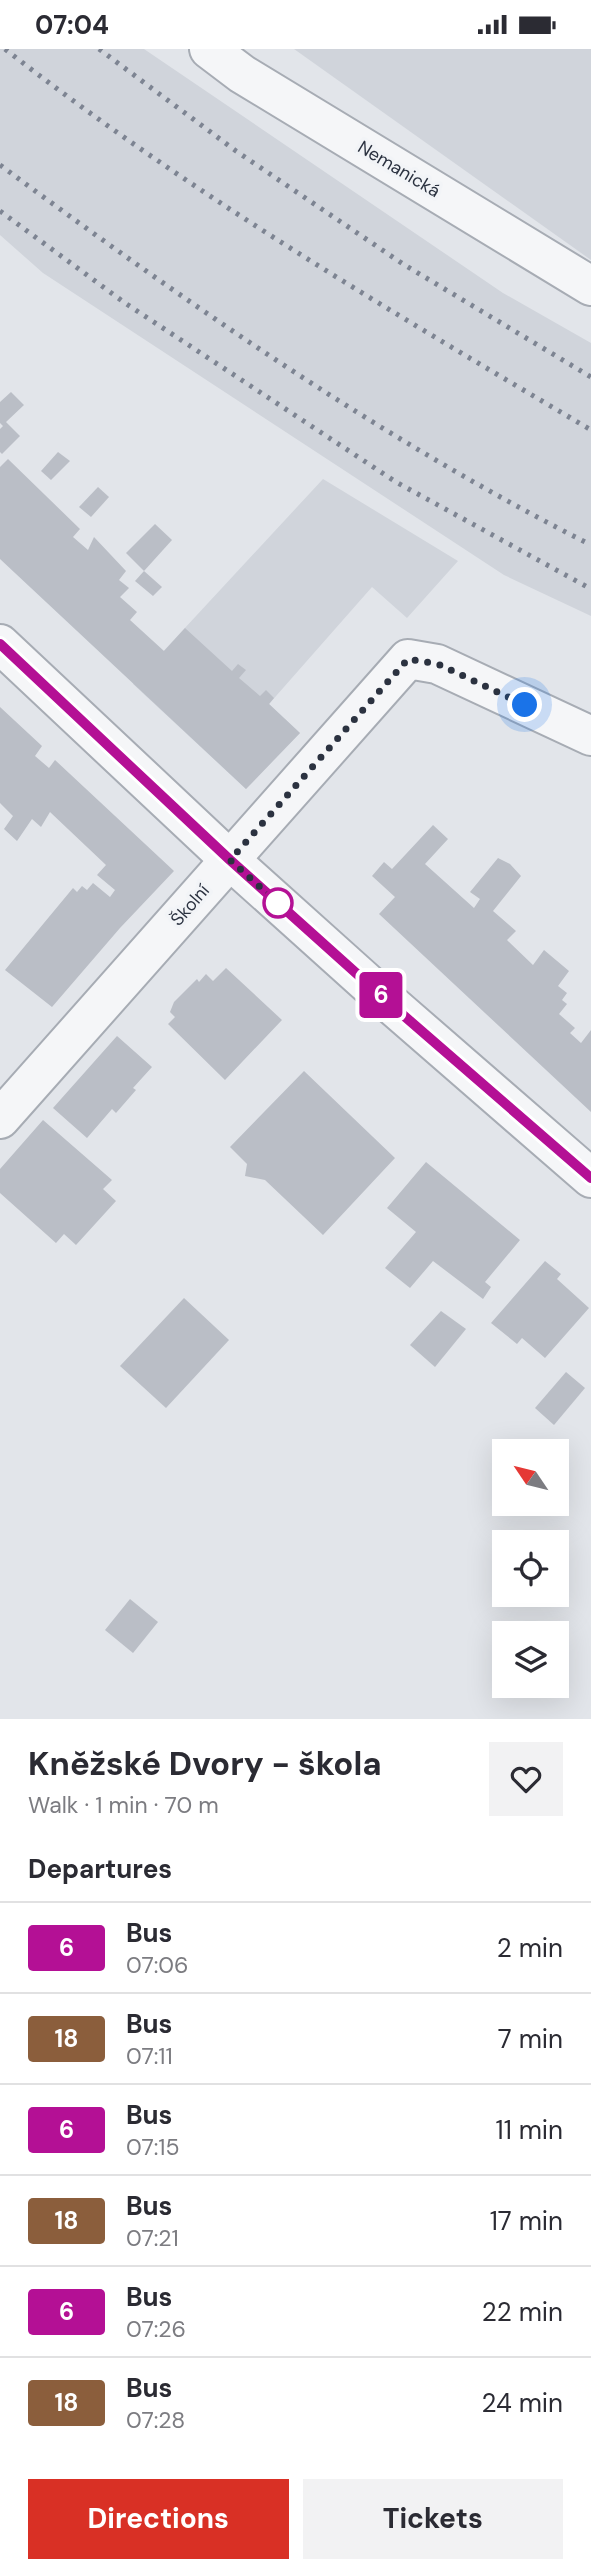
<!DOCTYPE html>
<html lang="en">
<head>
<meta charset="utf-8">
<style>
  :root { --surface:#fff; --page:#f2f2f3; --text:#2b2b33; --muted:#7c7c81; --line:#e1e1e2; --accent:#d93025 }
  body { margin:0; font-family:"DM Sans",sans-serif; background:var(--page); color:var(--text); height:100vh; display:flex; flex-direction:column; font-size:26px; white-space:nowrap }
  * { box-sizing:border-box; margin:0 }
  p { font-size:23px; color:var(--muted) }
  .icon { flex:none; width:38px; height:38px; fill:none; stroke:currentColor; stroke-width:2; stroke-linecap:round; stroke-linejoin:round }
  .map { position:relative; height:1670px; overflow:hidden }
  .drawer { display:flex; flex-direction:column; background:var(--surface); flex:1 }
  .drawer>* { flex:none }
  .badge { padding:0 14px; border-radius:5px; font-size:24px; line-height:46px }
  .needle { width:46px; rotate:305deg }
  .buttons { position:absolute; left:492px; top:1390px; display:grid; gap:14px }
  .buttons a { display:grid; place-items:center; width:77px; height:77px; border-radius:0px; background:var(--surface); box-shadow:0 7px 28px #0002; font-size:35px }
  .you { position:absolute; width:35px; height:35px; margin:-18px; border:5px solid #fff; border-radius:50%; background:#1a73e8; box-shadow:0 0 0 10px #1a73e833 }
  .map>.badge { position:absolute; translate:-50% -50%; box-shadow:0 0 0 4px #fff }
  h2 { padding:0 28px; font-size:26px; line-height:63px }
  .round { display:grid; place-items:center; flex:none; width:74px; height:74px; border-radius:0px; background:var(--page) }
  .head { display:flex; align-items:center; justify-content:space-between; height:119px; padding:0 28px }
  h1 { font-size:33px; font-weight:700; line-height:52px }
  .primary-button { display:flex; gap:14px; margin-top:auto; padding:14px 28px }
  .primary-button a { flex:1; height:80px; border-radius:0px; background:var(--accent); color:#fff; font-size:28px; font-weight:700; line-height:80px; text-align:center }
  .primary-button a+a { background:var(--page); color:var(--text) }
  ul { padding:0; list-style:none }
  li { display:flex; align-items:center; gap:21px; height:91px; padding:0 28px; border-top:2px solid var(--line) }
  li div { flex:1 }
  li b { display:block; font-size:26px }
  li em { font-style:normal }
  li .badge { min-width:77px; font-weight:700; text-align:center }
  .status { display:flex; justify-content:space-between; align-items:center; height:49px; padding:0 35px; background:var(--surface); direction:ltr }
  .status svg { height:19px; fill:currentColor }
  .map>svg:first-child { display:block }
</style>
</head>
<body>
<div class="status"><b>07:04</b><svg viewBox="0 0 49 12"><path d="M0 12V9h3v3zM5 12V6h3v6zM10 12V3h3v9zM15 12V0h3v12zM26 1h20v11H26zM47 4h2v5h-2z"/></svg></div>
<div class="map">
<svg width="591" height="1670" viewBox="0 0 591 1670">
  <rect width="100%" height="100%" fill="#e2e5ea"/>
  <!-- built -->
  <g fill="#d0d4db">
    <polygon points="0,0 144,0 503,244 591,294 591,567 504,526 43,224 0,186"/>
    <polygon points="294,0 591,0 591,211"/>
    <polygon points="323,430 458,512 407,569 372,538 269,655 300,684 246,740 133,635"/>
  </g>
  <!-- building -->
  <g fill="#babec6">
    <polygon points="11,343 24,356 6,373 20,387 2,405 0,403 0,380 3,377 0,374 0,353"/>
    <polygon points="58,403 70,412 51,431 41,422"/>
    <polygon points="8,410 80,480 73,488 88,501 94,488 126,522 119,531 129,539 120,548 137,563 130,571 164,602 185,579 232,622 238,615 246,621 239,629 260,647 266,641 274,649 269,655 300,684 246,740 0,510 0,418"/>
    <polygon points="98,438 109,448 91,468 79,458"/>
    <polygon points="155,475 172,491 144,522 126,504"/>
    <polygon points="144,522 162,538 153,547 135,532"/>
    <polygon points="0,658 42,697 35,707 49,719 55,711 174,822 120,879 52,958 5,921 73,839 77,843 82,837 87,841 93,834 110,848 115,841 97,826 106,816 50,763 41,778 32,770 17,792 4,780 13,767 0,754"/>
    <polygon points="433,776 448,790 425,815 474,859 480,850 470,843 498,809 510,815 521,827 493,862 516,882 507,891 533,916 544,901 569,922 558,937 567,944 562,951 567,955 559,965 575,979 570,984 581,994 591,981 591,1063 379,865 395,848 372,827 384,813 392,820"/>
    <polygon points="226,919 282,971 225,1031 168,975 175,968 170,963 174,953 197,930 199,933 206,925 213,932"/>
    <polygon points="117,987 152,1018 133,1039 136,1041 116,1064 112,1060 87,1089 53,1059"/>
    <polygon points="304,1022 395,1109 323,1186 265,1131 245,1127 247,1115 230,1098"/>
    <polygon points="43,1071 112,1131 103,1140 116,1152 76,1196 64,1185 56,1194 0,1144 0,1120"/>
    <polygon points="426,1113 520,1191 485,1233 491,1238 483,1250 433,1212 410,1239 385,1219 416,1183 387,1159"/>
    <polygon points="545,1212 561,1225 557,1230 589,1259 545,1309 522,1289 517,1295 491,1274"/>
    <polygon points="184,1249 229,1291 166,1359 120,1317"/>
    <polygon points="441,1262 466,1280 435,1318 410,1296"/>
    <polygon points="566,1323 585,1339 554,1376 535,1359"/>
    <polygon points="130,1550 158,1573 133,1604 105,1581"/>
  </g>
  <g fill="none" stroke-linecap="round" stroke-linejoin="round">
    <defs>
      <g id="minor">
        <polyline points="209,0 242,25 591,237"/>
        <polyline points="0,1070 408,610 437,615 591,687"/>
      </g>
      <polyline id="tertiary" points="0,595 230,811 377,943 591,1129"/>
    </defs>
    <!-- minor casing -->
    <use href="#minor" stroke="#a7acb4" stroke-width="42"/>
    <!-- tertiary casing -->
    <use href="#tertiary" stroke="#a7acb4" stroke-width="42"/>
    <!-- minor -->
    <use href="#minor" stroke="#f5f6f8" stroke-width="38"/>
    <!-- tertiary -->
    <use href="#tertiary" stroke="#f5f6f8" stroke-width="38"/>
    <!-- rail -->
    <g stroke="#7d8492" stroke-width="5" stroke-dasharray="3.5 7" stroke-linecap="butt">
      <path d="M 5,0 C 189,144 390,262 591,381"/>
      <polyline points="99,0 236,102 403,215 591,328"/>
      <path d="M 0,116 C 188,255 381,390 591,496"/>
      <polyline points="0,162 125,254 396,433 591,540"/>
    </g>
  </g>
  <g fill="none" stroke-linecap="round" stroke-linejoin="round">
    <defs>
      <polyline id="line" points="0,595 230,811 395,959 591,1129"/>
    </defs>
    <!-- line casing -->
    <use href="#line" stroke="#fff" stroke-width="16"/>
    <!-- line -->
    <use href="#line" stroke="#b41095" stroke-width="10"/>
    <!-- walk -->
    <polyline stroke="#2b3240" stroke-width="7" stroke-dasharray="0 12.6" points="278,854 230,811 408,610 438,615 525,656"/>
  </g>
  <!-- markers -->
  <circle fill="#fff" stroke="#b41095" stroke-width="3.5" cx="278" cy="854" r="14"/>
  <g text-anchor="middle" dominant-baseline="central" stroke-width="7" stroke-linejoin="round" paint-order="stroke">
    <!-- street labels -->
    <g font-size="18" fill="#2b3240" stroke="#f2f4f7">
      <text transform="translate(399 120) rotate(31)">Nemanická</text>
      <text transform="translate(190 856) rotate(-49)">Školní</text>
    </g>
  </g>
</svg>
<div class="buttons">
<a><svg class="needle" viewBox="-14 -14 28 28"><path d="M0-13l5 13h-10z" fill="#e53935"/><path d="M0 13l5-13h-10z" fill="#7c7c81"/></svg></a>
<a><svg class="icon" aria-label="locate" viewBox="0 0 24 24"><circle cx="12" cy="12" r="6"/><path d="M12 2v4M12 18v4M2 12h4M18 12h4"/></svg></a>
<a><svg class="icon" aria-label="layers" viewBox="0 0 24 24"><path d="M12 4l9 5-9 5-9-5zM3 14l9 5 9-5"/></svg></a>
</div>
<div class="you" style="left:525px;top:656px"></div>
<b class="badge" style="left:381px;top:946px;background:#b41095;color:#fff">6</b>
</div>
<section class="drawer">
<div class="head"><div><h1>Kněžské Dvory - škola</h1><p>Walk · 1 min · 70 m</p></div><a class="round"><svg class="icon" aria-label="heart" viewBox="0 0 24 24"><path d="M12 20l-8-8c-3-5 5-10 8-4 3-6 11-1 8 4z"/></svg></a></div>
<h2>Departures</h2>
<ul>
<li><span class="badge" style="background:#b41095;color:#fff">6</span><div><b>Bus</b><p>07:06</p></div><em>2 min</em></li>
<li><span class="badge" style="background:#8b5e3c;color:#fff">18</span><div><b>Bus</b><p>07:11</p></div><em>7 min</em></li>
<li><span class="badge" style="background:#b41095;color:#fff">6</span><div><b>Bus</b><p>07:15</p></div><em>11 min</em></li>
<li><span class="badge" style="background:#8b5e3c;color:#fff">18</span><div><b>Bus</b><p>07:21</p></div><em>17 min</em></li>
<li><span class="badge" style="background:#b41095;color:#fff">6</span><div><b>Bus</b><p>07:26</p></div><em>22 min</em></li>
<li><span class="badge" style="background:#8b5e3c;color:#fff">18</span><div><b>Bus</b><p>07:28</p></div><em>24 min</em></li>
</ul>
<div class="primary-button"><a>Directions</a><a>Tickets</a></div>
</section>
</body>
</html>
